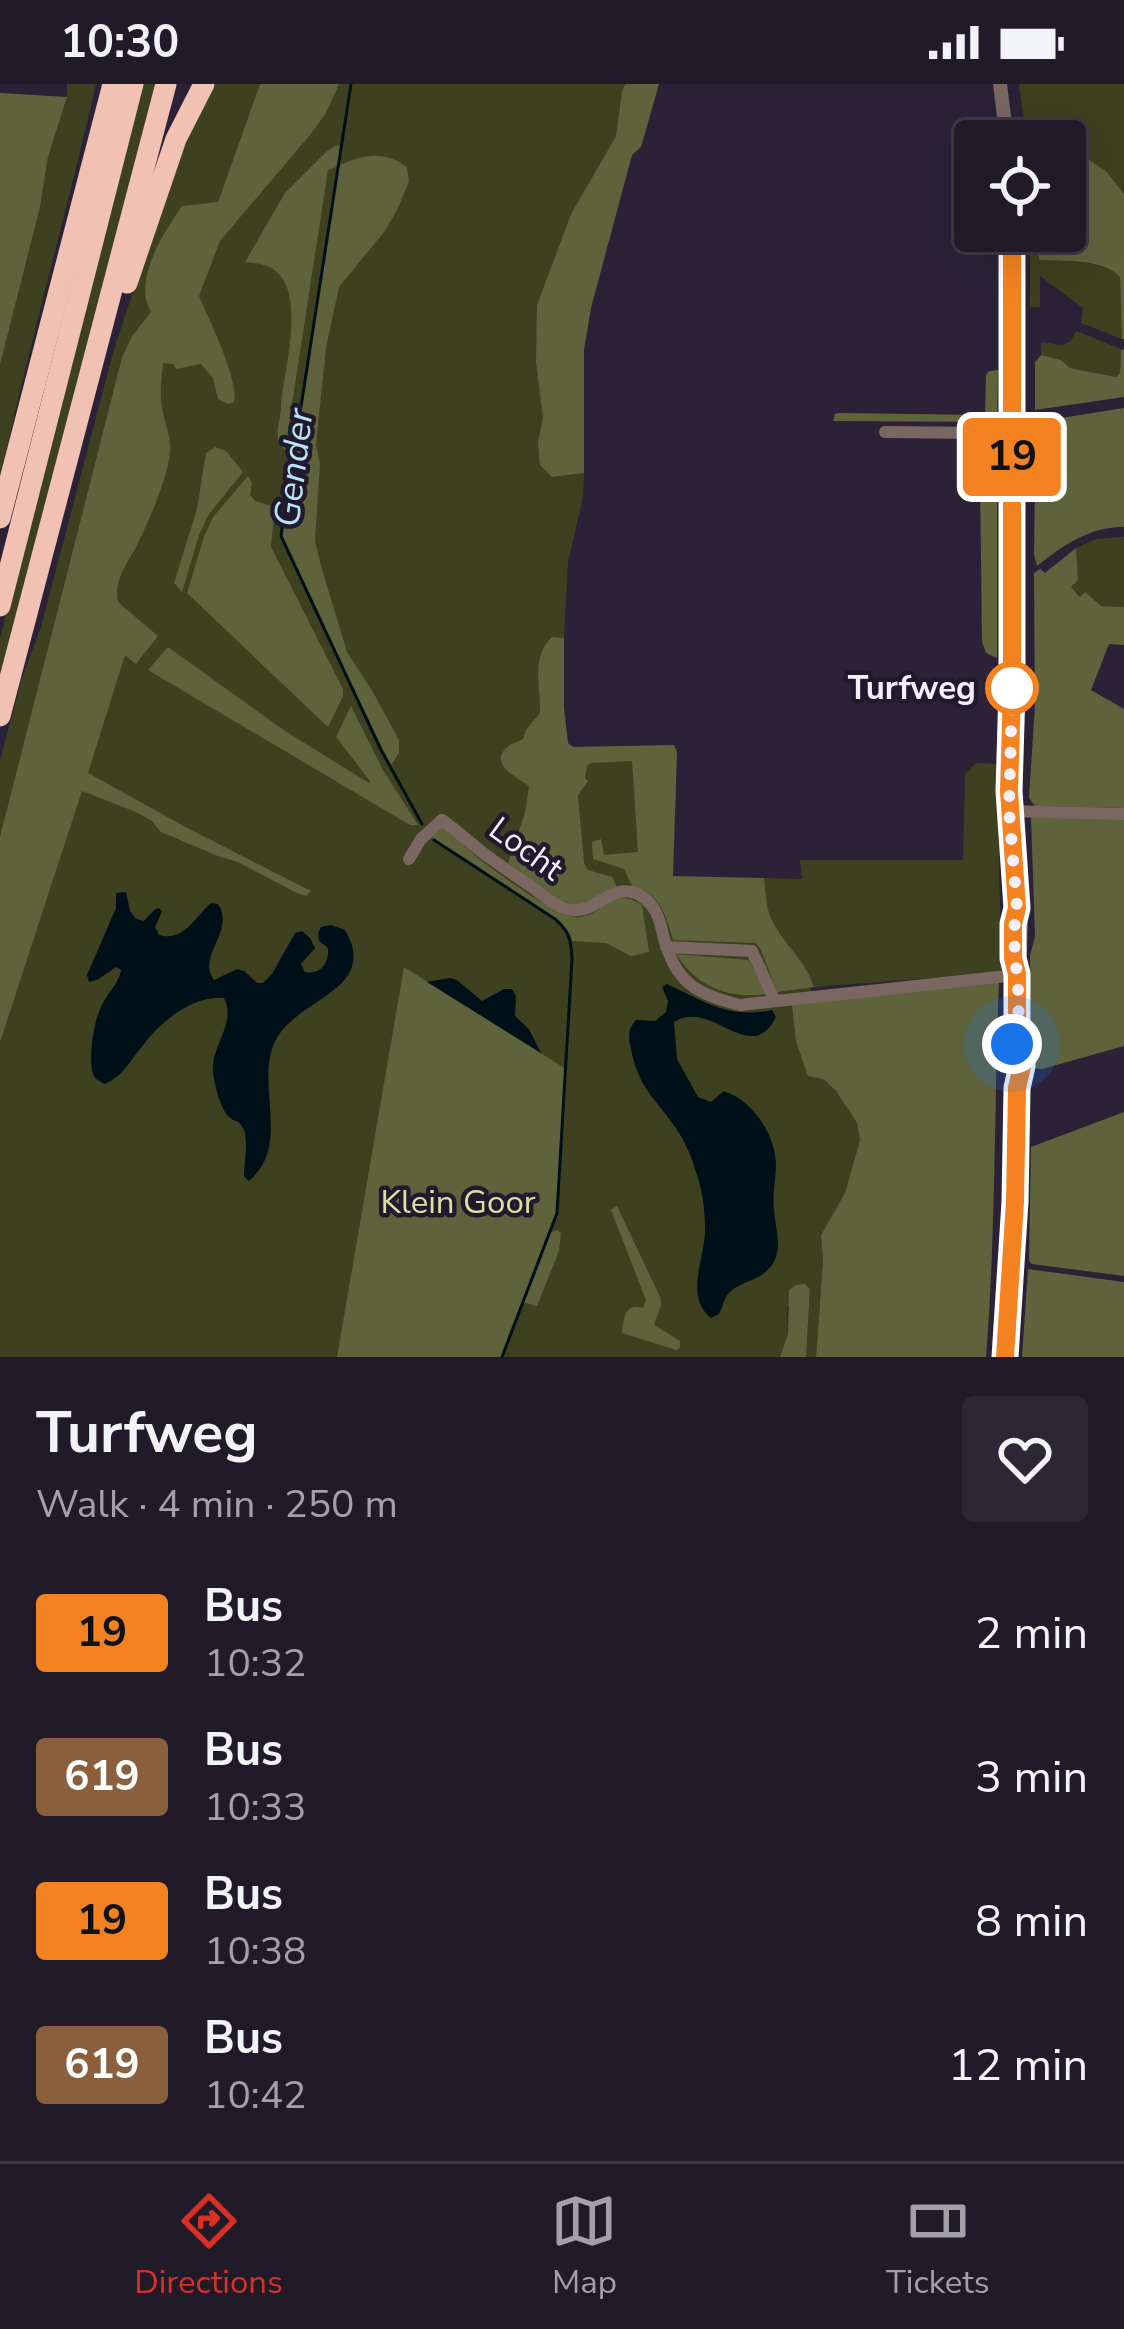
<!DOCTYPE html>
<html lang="en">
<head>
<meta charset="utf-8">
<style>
  :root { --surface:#201a29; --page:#2d2735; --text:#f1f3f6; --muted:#a2a1a8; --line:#3d3846; --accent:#d93025 }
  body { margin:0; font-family:"Nunito Sans",sans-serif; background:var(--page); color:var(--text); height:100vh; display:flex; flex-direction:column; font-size:45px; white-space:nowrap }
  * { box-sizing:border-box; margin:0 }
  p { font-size:39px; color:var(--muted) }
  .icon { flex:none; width:66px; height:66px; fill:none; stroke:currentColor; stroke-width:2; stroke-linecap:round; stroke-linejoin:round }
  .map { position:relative; height:1273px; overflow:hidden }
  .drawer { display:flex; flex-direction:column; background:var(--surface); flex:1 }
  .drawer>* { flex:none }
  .badge { padding:0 24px; border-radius:9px; font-size:42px; line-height:78px }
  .buttons { position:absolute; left:954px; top:36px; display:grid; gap:24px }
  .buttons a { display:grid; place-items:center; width:132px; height:132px; border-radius:12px; background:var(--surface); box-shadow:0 12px 48px #0002,0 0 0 3px var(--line); font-size:60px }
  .you { position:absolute; width:60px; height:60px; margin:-30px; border:9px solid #fff; border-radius:50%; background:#1a73e8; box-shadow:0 0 0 18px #1a73e833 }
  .map>.badge { position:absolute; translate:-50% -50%; box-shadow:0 0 0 6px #fff }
  .round { display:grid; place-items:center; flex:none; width:126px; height:126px; border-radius:12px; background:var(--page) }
  .head { display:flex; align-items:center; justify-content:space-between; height:204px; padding:0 36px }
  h1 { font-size:57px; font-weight:700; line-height:90px }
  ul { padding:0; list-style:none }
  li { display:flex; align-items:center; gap:36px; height:144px; padding:0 36px }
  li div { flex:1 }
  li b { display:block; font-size:45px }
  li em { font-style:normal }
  li .badge { min-width:132px; font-weight:700; text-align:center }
  .status { display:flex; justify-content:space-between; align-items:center; height:84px; padding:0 60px; background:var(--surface); direction:ltr }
  .status svg { height:33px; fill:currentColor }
  .menu { display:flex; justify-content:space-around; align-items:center; height:168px; border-top:3px solid var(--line); background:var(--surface); font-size:33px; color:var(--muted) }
  .menu a { display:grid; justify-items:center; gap:6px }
  .menu .selected { color:var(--accent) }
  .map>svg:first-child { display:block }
</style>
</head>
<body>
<div class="status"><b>10:30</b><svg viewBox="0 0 49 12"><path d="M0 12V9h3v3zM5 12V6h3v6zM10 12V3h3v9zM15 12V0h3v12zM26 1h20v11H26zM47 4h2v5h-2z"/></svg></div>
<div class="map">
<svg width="1124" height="1273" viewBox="0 0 1124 1273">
  <rect width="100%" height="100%" fill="#2b2237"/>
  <!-- green -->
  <g fill="#3e411f">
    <path d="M 67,0 L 96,0 C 66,132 28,263 0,396 L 0,281 L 40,123 L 48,73 L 67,13 Z"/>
    <polygon points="140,0 159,0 0,616 0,554"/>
    <polygon points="215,0 260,0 218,118 151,228 132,252 122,273 47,567 84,436 214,154 337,0 625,0 622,7 616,52 571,130 537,221 543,334 539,358 552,393 584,389 583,413 568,478 564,554 562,554 561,622 566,659 572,663 673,663 671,793 765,830 806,888 811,906 809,923 822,994 836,1007 857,1039 860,1056 845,1109 821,1151 823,1177 816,1273 806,1273 810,1206 787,1223 788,1250 780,1273 0,1273 0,677 21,597 41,543 114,265 184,55"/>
    <polygon points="1019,0 1124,0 1124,110 1106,87 1065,60 1065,57 1035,46 1035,57 1027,57"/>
    <path d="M 1030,147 L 1039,147 L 1040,176 C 1064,178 1102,175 1120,193 L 1122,255 L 1081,239 L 1083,224 L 1040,192 L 1040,223 L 1030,223 Z"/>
    <polygon points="1076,247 1121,265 1120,289 1116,293 1070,284 1061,276 1041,271 1041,258 1062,261 1071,257"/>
    <polygon points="1124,453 1124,523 1101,522 1086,509 1081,513 1071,503 1077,496 1076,464 1095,455"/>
    <path d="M 976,679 L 995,680 L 1002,689 L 999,787 L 1002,885 L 997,889 L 814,903 C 805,875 783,860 771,834 C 766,822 766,808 764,794 L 802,795 L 800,776 L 963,776 L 965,690 Z"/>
  </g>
  <!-- forest -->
  <g fill="#5f633c">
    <path d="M 260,0 L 339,0 L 326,29 L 310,51 L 220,157 L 199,212 C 209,236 239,295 234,318 L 228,320 L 218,315 L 213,294 L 201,280 L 176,285 L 173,280 L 163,279 C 162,291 160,304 161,316 C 165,350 176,351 166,389 C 159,412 149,437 138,459 C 129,477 113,496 118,518 L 158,552 L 136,580 L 125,571 L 88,689 L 191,746 L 311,807 L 306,812 L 297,809 L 238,778 L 218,772 L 161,748 L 152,737 L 136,728 L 82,707 L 0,958 L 0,753 L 122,273 L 132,252 L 151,228 C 132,198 164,147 182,122 L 218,118 Z"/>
    <polygon points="625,0 659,0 641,63 632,71 591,224 584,266 584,389 552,393 540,381 538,358 543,334 536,278 537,221 571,130 616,52 622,7"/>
    <polygon points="0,9 67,13 48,73 40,123 0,281"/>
    <path d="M 1065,60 L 1106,87 L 1124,110 L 1124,255 L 1122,255 L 1120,193 C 1102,174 1064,178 1039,176 L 1039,147 L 1065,147 Z"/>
    <path d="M 342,61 L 340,81 C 365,70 384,67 407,83 L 409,98 L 397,126 L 384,148 L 339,203 L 326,264 L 316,360 L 320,381 L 315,457 L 321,482 L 347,568 L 374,610 L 399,656 L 399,669 L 391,681 L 338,576 L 281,452 L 339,82 L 328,86 L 285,366 C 271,351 281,340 281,322 C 283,288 308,208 273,185 C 265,180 254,179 245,178 L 285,109 L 326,68 L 335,62 Z"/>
    <polygon points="1121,265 1124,266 1124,313 1035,326 1035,278 1041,271 1061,276 1070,284 1116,293 1120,289"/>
    <polygon points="998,286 997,338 833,337 835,330 839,329 985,331 986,291 989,287"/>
    <path d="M 1124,324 L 1124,443 C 1091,442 1062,462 1037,482 L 1034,470 L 1036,338 Z"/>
    <polygon points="215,363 226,367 243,388 209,430 199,451 182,508 174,499 197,425 206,369"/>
    <polygon points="997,387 997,574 986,569 982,558 980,389"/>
    <polygon points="248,392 252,399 250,411 255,417 275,423 271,463 343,605 343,612 328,643 187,509 204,453 213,433"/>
    <polygon points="1076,464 1078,496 1071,503 1080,513 1085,508 1101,522 1124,523 1124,561 1109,560 1091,606 1124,625 1124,724 1035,722 1029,714 1035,621 1034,489 1040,485 1045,489"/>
    <path d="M 552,553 L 564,554 L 564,624 L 568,659 L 573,663 L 674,661 L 677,668 L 673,792 L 764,794 C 766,808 766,822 771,834 C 783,860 805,875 814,903 L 777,908 L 760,864 L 755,859 L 673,856 C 666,831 660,809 632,802 L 624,785 L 593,775 L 592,758 L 601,755 L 604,771 L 638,768 L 632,677 L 591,679 L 587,682 L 585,694 L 588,697 L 578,711 L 584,779 L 588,786 L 612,793 L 617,803 L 579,822 L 558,815 L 508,779 L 525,729 L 529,702 C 519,694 490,682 505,665 C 510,660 517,658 523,655 L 526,646 L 540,629 C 541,602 530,574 552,553 Z"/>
    <polygon points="168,563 285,647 369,699 370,697 336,653 351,622 383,686 418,741 410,741 148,586"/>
    <polygon points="1031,733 1124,735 1124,962 1042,985 1031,984 1030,872 1035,852"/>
    <path d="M 443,743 C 456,751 466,764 478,774 C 495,787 555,831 574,833 C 603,836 608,799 642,821 L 649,868 L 631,872 L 606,859 L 572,857 L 570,850 L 555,835 L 436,758 L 432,753 Z"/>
    <path d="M 676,870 L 749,876 L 766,910 C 728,915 697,903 676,870 Z"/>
    <polygon points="404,883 566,985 557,1129 551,1148 557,1146 561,1149 559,1167 537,1222 523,1218 502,1273 337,1273"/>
    <path d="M 999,897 C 994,1022 996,1148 986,1273 L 816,1273 L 823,1177 L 821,1151 L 845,1109 L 860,1056 L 857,1039 L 836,1007 L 823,995 L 808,992 L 796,957 L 792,921 Z"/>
    <polygon points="1124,1028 1124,1192 1032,1180 1029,1177 1031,1063"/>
    <path d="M 617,1122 L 660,1213 L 661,1221 L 654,1241 L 680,1257 L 680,1264 L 676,1266 L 622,1249 C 624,1235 624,1218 643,1224 L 646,1216 L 611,1126 Z"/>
    <polygon points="1028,1185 1124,1198 1124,1273 1022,1273"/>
    <polygon points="805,1200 810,1205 806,1273 780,1273 788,1250 789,1206 796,1201"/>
  </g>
  <!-- water -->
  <g fill="#001019">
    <path d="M 126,808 L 130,827 L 136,835 L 144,837 L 154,826 L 159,824 L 162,827 L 155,843 L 159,851 C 184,858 194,834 211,819 L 218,820 C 236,847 196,872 214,896 L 237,885 L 244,887 L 257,899 L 263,899 L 272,890 L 295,849 L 302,847 L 310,854 L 315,864 L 301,880 L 305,888 C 321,891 329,879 328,864 L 319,857 L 318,849 L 321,843 L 331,841 L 345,846 C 379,904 303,913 278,952 C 251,995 294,1059 249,1097 L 244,1092 C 244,1078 249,1056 243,1044 C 237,1033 236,1040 228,1032 C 220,1023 214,999 213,987 C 211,961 237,939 224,914 C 194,911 161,937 144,960 C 132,974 122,994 104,1000 C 97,995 94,996 92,986 C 89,967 94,935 103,919 C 109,907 119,899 121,886 L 116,883 L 97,896 L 89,898 L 87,891 L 116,824 L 116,809 Z"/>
    <polygon points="450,894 457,896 482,917 504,905 512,905 516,912 515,932 529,945 541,969 427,898"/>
    <path d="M 667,900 C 706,918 727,935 772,926 L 776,933 C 750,984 712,914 674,938 L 677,975 L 698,1013 L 711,1018 L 724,1007 C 753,1017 775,1050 776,1080 C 776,1095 772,1111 774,1126 C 775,1142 781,1158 776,1173 C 766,1200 738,1194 726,1213 C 723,1218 722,1225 719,1230 L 711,1234 C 684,1212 705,1175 705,1146 C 705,1124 702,1103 694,1082 C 691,1071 685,1059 679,1049 C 659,1017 641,1009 632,970 C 629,956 626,947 636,936 L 655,937 L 666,928 L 668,917 L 662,903 Z"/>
  </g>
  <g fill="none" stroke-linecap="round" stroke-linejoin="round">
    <!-- stream -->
    <g stroke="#001019" stroke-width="3">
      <polyline points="351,0 281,452 381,666 422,740"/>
      <path d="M 434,756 L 555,835 C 570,848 571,856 572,875 L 557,1129 L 502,1273"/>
    </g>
    <!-- minor -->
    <g stroke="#7b6762" stroke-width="12">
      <polyline points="885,348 987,349 1027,342"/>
      <polyline points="1009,727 1124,730"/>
      <path d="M 409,775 L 421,755 L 442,736 C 458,747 471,760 486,771 C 501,782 517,793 532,803 C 544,812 557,824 572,826 C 596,830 613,795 641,812 C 656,821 660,836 663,851 C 675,898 695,910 740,921 L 1017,891"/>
      <polyline points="666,863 752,867 775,917"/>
    </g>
    <!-- tertiary -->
    <g stroke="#7b6762" stroke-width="14">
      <polyline points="1000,0 1007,57"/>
      <path d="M 1012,147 L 1013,605 L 1009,707 L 1017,824 L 1021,839 L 1017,949 C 1009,967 1012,985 1017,1003"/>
      <path d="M 1005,1273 C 1013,1186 1016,1099 1017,1013 C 1017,990 1026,971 1017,949"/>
    </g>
    <!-- motorway -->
    <g stroke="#f1c1b3" stroke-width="21">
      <polyline points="127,199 176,55 204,0"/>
      <polyline points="0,434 113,0"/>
      <polyline points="0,522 133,0"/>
      <polyline points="0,632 166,0"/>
    </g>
  </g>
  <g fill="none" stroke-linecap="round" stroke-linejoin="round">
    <defs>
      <polyline id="line" points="1005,1273 1015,1118 1017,1004 1022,982 1022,961 1017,949 1017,890 1013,874 1013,840 1017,824 1009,707 1012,605 1012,147"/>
    </defs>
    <!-- line casing -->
    <use href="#line" stroke="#fff" stroke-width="27"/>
    <!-- line -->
    <use href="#line" stroke="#f58220" stroke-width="18"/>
    <!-- walk -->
    <path stroke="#f6f0fe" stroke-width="12" stroke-dasharray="0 21.6" d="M 1012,604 L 1009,727 L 1017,824 C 1007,868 1029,920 1012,960"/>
  </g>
  <!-- markers -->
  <circle fill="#fff" stroke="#f58220" stroke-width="6" cx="1012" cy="604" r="24"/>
  <g text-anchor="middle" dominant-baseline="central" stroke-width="9" stroke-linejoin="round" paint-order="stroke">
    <!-- stop labels -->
    <g font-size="33" font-weight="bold" fill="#f6f0fe" stroke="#21192d" text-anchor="end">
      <text x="976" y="604">Turfweg</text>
    </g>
    <!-- street labels -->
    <g font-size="33" fill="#f6f0fe" stroke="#21192d">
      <text transform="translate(526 765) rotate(36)">Locht</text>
    </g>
    <!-- park labels -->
    <g font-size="33" fill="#dae29e" stroke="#21192d">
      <text x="458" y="1118">Klein Goor</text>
    </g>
    <!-- water labels -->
    <g font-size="36" font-style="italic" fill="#b8e4f8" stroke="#21192d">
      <text transform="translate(294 384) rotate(-83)">Gender</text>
    </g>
  </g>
</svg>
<div class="buttons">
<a><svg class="icon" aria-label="locate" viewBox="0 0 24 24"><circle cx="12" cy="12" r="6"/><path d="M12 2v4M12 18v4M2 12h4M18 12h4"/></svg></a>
</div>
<div class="you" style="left:1012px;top:960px"></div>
<b class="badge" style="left:1012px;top:373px;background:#f58220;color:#111">19</b>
</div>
<section class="drawer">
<div class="head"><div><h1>Turfweg</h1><p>Walk · 4 min · 250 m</p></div><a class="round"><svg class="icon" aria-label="heart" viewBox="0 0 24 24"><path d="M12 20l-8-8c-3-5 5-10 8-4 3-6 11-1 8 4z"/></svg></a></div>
<ul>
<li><span class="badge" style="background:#f58220;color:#111">19</span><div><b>Bus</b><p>10:32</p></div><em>2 min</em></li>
<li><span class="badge" style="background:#8b5e3c;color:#fff">619</span><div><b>Bus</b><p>10:33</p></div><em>3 min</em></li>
<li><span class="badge" style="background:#f58220;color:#111">19</span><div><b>Bus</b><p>10:38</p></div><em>8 min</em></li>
<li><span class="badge" style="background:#8b5e3c;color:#fff">619</span><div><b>Bus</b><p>10:42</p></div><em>12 min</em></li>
</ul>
</section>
<nav class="menu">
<a class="selected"><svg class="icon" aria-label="directions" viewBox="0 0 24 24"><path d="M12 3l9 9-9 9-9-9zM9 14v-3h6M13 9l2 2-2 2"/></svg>Directions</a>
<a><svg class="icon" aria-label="map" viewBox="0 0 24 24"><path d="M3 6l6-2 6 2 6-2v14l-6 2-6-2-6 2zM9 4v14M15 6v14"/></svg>Map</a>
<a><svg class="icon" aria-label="tickets" viewBox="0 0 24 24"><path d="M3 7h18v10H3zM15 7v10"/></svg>Tickets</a>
</nav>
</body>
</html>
